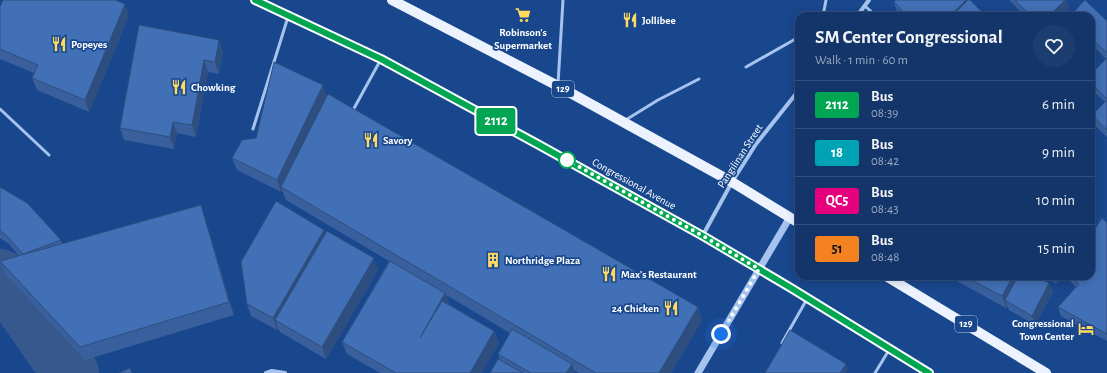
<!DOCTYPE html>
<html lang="en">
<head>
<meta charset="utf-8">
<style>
  :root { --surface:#13356a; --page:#1c3d70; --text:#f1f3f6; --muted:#9dabc1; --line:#32507e }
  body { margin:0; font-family:"Alegreya Sans",sans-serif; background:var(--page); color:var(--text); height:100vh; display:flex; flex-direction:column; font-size:15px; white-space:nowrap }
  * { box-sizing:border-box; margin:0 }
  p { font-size:13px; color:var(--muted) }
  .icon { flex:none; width:22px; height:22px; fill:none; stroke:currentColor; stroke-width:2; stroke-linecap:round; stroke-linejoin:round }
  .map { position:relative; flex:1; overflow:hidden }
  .drawer { position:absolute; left:795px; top:12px; width:300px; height:268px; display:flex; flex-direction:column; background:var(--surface); border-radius:12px; box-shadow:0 2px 10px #0003,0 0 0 1px var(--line) }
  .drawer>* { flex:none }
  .badge { padding:0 8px; border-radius:3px; font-size:14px; line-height:26px }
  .you { position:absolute; width:20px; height:20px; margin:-10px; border:3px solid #fff; border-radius:50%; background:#1a73e8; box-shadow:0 0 0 6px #1a73e833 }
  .map>.badge { position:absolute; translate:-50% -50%; box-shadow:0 0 0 2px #fff }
  .round { display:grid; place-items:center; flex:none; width:42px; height:42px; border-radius:21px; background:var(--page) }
  .head { display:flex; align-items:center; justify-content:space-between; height:68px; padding:0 20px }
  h1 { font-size:19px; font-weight:600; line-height:30px }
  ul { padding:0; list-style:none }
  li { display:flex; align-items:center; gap:12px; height:48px; padding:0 20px; border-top:1px solid var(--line) }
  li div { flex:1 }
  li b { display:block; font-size:15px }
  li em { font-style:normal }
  li .badge { min-width:44px; font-weight:700; text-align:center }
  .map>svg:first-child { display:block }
</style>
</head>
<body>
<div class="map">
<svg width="1107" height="373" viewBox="0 0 1107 373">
  <rect width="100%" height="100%" fill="#19478d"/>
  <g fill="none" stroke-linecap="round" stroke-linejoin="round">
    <!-- river -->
    <polyline stroke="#37588c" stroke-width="56" points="0,277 28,313 57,355 71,373"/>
    <!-- service -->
    <g stroke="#a5c3ee" stroke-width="3">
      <polyline points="865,6 876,16"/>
      <polyline points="823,16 826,0"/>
      <polyline points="746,67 799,37"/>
      <polyline points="558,84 563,0"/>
      <polyline points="0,109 49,155"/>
      <polyline points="352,112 380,61"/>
      <polyline points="624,121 658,100 699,79"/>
      <polyline points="253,129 288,17"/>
      <polyline points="782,343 807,299"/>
      <polyline points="875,373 889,350"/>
    </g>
    <!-- minor -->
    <g stroke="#a5c3ee" stroke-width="4">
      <polyline points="857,16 869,0"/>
      <polyline points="703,235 732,182 756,144 799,90"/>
      <polyline points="266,373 272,371 285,373"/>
    </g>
    <!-- tertiary -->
    <polyline stroke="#a5c3ee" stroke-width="7" points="698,373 790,217"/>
    <!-- primary -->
    <g stroke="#ecf3ff" stroke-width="10">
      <polyline points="255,0 381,59 541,146 703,236 791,288 929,373"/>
      <polyline points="392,0 558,86 732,182 799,223"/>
      <polyline points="886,276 1046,373"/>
    </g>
  </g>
  <!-- wall -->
  <g fill="#39609d">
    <polygon points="1009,0 1066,0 1069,9 1062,16 1063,16 1025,16"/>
    <polygon points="894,2 986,16 901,16 897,12"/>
    <polygon points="125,4 129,16 89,112 37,90 32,78 34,73 0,59 0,7"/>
    <polygon points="1091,16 1107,21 1107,137 1096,127 1092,115 1105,102 1091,89 1091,74 1106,59 1091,44"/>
    <polygon points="139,25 223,52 219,74 208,72 196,137 177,133 174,149 124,140 120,128"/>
    <polygon points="327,96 698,307 702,320 671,373 579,373 574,370 575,373 490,373 500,360 498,354 510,333 446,295 450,305 494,331 499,343 481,373 380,373 347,354 342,342 389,261 286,200 282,190 281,192 237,170 232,158 256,138"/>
    <polygon points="0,187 61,240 62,244 201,205 205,218 234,315 85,360 5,274 0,261 19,256 9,244 0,238"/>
    <polygon points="1107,223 1107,341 1061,316 1058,307 1076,287 1070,281 1068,276 1091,276"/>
    <polygon points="326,233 378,270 326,359 280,332 278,328 277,330 251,316 247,304"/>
    <polygon points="952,276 1036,276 1049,283 1053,292 1035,325 1009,310 1007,306 1006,308 953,279"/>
    <polygon points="1043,276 1061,276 1057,284"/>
  </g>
  <!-- shaded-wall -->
  <g fill="#2e4e7f">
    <polygon points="966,0 970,0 962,16 950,16"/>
    <polygon points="1065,0 1066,0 1069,9 1062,16 1049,16"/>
    <polygon points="125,4 129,16 89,112 85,100"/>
    <polygon points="219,40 223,52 219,74 215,62"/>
    <polygon points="1091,47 1095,56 1091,60"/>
    <polygon points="204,60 208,72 196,137 192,125"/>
    <polygon points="323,85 327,97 281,187 282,190 281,192 277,180"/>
    <polygon points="173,122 177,133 174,149 170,137"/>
    <polygon points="201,205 205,218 234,315 229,302"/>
    <polygon points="324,230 329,242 275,320 278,328 277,330 273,318"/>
    <polygon points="374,258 378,270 326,359 322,347"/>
    <polygon points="1013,276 1024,276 1005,300 1007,306 1006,308 1002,296"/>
    <polygon points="1054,276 1061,276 1057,284"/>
    <polygon points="1049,283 1053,292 1035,325 1032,316"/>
    <polygon points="445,293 450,305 420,338"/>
    <polygon points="698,307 702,320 671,373 659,373"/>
    <polygon points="494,331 499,343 481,373 470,373"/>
    <polygon points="572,364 575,373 566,373"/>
    <polygon points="846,364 848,369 845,373 840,373"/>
  </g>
  <!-- building -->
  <g fill="#4270b6" stroke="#2e4e7f">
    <polygon points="3,0 115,0 125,4 85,100 32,78 38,65 0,49 0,7"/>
    <polygon points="896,0 966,0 950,16 907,16 894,2"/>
    <polygon points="968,0 970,0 986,16 952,16"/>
    <polygon points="1015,0 1065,0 1049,16 1031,16"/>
    <polygon points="1085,0 1107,21 1107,53 1091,38 1091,16 1070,16"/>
    <polygon points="139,25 219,40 215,62 204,60 192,125 173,122 170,137 120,128"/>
    <polygon points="1107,58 1107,99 1091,83 1091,74"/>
    <polygon points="274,62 323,85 277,180 232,158 242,140 256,138"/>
    <polygon points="328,94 698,307 659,373 596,373 281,187"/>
    <polygon points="1107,100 1107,130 1092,115"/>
    <polygon points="0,187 27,203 61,240 23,254 6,235 0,231"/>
    <polygon points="276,201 324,230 273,318 247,304 241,262"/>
    <polygon points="201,205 229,302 80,347 0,261"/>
    <polygon points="1102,218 1107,223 1107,334 1058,307 1079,284 1071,276 1091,276 1091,235"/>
    <polygon points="327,231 374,258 322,347 275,320"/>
    <polygon points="390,261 445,293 420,338 442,301 494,331 470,373 396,373 342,342"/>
    <polygon points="964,276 1013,276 1002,296"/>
    <polygon points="1018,276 1036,276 1049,283 1032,316 1005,300"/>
    <polygon points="512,329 572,364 566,373 531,373 498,354"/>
    <polygon points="790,330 846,364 840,373 765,373"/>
    <polygon points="498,359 523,373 490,373"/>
    <polygon points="130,368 132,373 119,373"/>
  </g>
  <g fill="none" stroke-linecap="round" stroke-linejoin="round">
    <defs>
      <polyline id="line" points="255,0 381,59 541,146 703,236 791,288 929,373"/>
    </defs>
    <!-- line casing -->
    <use href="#line" stroke="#fff" stroke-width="9"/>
    <!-- line -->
    <use href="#line" stroke="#00a651" stroke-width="6"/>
    <!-- walk -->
    <polyline stroke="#fff" stroke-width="4" stroke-dasharray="0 7.2" points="567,160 703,236 759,269 721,334"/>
  </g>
  <!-- icons -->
  <defs>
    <symbol id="supermarket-bare" viewBox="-9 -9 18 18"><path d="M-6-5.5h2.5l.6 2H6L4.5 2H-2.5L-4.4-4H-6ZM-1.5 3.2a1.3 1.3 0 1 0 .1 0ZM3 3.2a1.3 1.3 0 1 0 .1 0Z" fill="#ffd962" stroke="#19478d" stroke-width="2.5" paint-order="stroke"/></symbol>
    <symbol id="restaurant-bare" viewBox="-9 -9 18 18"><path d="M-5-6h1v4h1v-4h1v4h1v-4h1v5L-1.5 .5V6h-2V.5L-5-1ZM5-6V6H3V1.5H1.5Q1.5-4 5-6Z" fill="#ffd962" stroke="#19478d" stroke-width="2.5" paint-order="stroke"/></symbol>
    <symbol id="building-bare" viewBox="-9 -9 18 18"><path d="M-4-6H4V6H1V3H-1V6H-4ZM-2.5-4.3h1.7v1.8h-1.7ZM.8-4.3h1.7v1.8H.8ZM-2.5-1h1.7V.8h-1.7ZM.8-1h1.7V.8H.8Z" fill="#ffd962" stroke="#19478d" stroke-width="2.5" paint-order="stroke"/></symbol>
    <symbol id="hotel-bare" viewBox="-9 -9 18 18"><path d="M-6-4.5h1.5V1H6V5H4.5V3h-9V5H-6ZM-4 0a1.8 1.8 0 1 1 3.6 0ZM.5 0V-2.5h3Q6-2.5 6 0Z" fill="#ffd962" stroke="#19478d" stroke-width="2.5" paint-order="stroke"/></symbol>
  </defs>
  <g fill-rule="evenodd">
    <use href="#supermarket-bare" x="512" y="4" width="22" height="22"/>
    <use href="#restaurant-bare" x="619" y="9" width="22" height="22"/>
    <use href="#restaurant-bare" x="48" y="33" width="22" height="22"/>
    <use href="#restaurant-bare" x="168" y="76" width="22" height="22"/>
    <use href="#restaurant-bare" x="360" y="129" width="22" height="22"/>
    <use href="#building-bare" x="482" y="249" width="22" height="22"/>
    <use href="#restaurant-bare" x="598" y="263" width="22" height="22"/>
    <use href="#restaurant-bare" x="660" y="297" width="22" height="22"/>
    <use href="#hotel-bare" x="1075" y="318" width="22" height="22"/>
  </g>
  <!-- markers -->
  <circle fill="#fff" stroke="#00a651" stroke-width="2" cx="567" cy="160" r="8"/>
  <g text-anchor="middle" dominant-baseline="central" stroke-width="3.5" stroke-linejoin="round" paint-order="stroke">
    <!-- shield labels -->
    <g fill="#19478d" stroke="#bac8dd" stroke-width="1">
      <rect x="552" y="81" width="22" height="16" rx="3"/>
      <rect x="955" y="316" width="22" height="16" rx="3"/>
    </g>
    <g font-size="10" font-weight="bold" fill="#fff">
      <text x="563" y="89">129</text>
      <text x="966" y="324">129</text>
    </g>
    <!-- poi labels -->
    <g font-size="11" font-weight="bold" fill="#fff" stroke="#19478d" text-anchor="start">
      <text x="642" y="20">Jollibee</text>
      <text x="523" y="32" text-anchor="middle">Robinson's<tspan x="523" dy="13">Supermarket</tspan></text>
      <text x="71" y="44">Popeyes</text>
      <text x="191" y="87">Chowking</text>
      <text x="383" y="140">Savory</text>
      <text x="505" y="260">Northridge Plaza</text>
      <text x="621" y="274">Max's Restaurant</text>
      <text x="659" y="308" text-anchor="end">24 Chicken</text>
      <text x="1074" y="323" text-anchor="end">Congressional<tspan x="1074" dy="13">Town Center</tspan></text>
    </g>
    <!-- street labels -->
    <g font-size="11" fill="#fff" stroke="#19478d">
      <text transform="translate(740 156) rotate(-57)">Pangilinan Street</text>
      <text transform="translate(634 184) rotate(29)">Congressional Avenue</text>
    </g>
  </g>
</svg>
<div class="you" style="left:721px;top:334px"></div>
<b class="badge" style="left:496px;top:121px;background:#00a651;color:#fff">2112</b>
<section class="drawer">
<div class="head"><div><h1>SM Center Congressional</h1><p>Walk · 1 min · 60 m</p></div><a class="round"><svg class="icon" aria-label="heart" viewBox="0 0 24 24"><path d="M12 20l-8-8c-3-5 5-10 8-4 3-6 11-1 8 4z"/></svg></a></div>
<ul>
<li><span class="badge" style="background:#00a651;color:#fff">2112</span><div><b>Bus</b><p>08:39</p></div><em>6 min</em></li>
<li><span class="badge" style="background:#00a3b4;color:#fff">18</span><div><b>Bus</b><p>08:42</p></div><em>9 min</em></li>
<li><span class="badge" style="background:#e6007e;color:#fff">QC5</span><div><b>Bus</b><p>08:43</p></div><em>10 min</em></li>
<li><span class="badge" style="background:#f58220;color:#111">51</span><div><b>Bus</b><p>08:48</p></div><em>15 min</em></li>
</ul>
</section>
</div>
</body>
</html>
